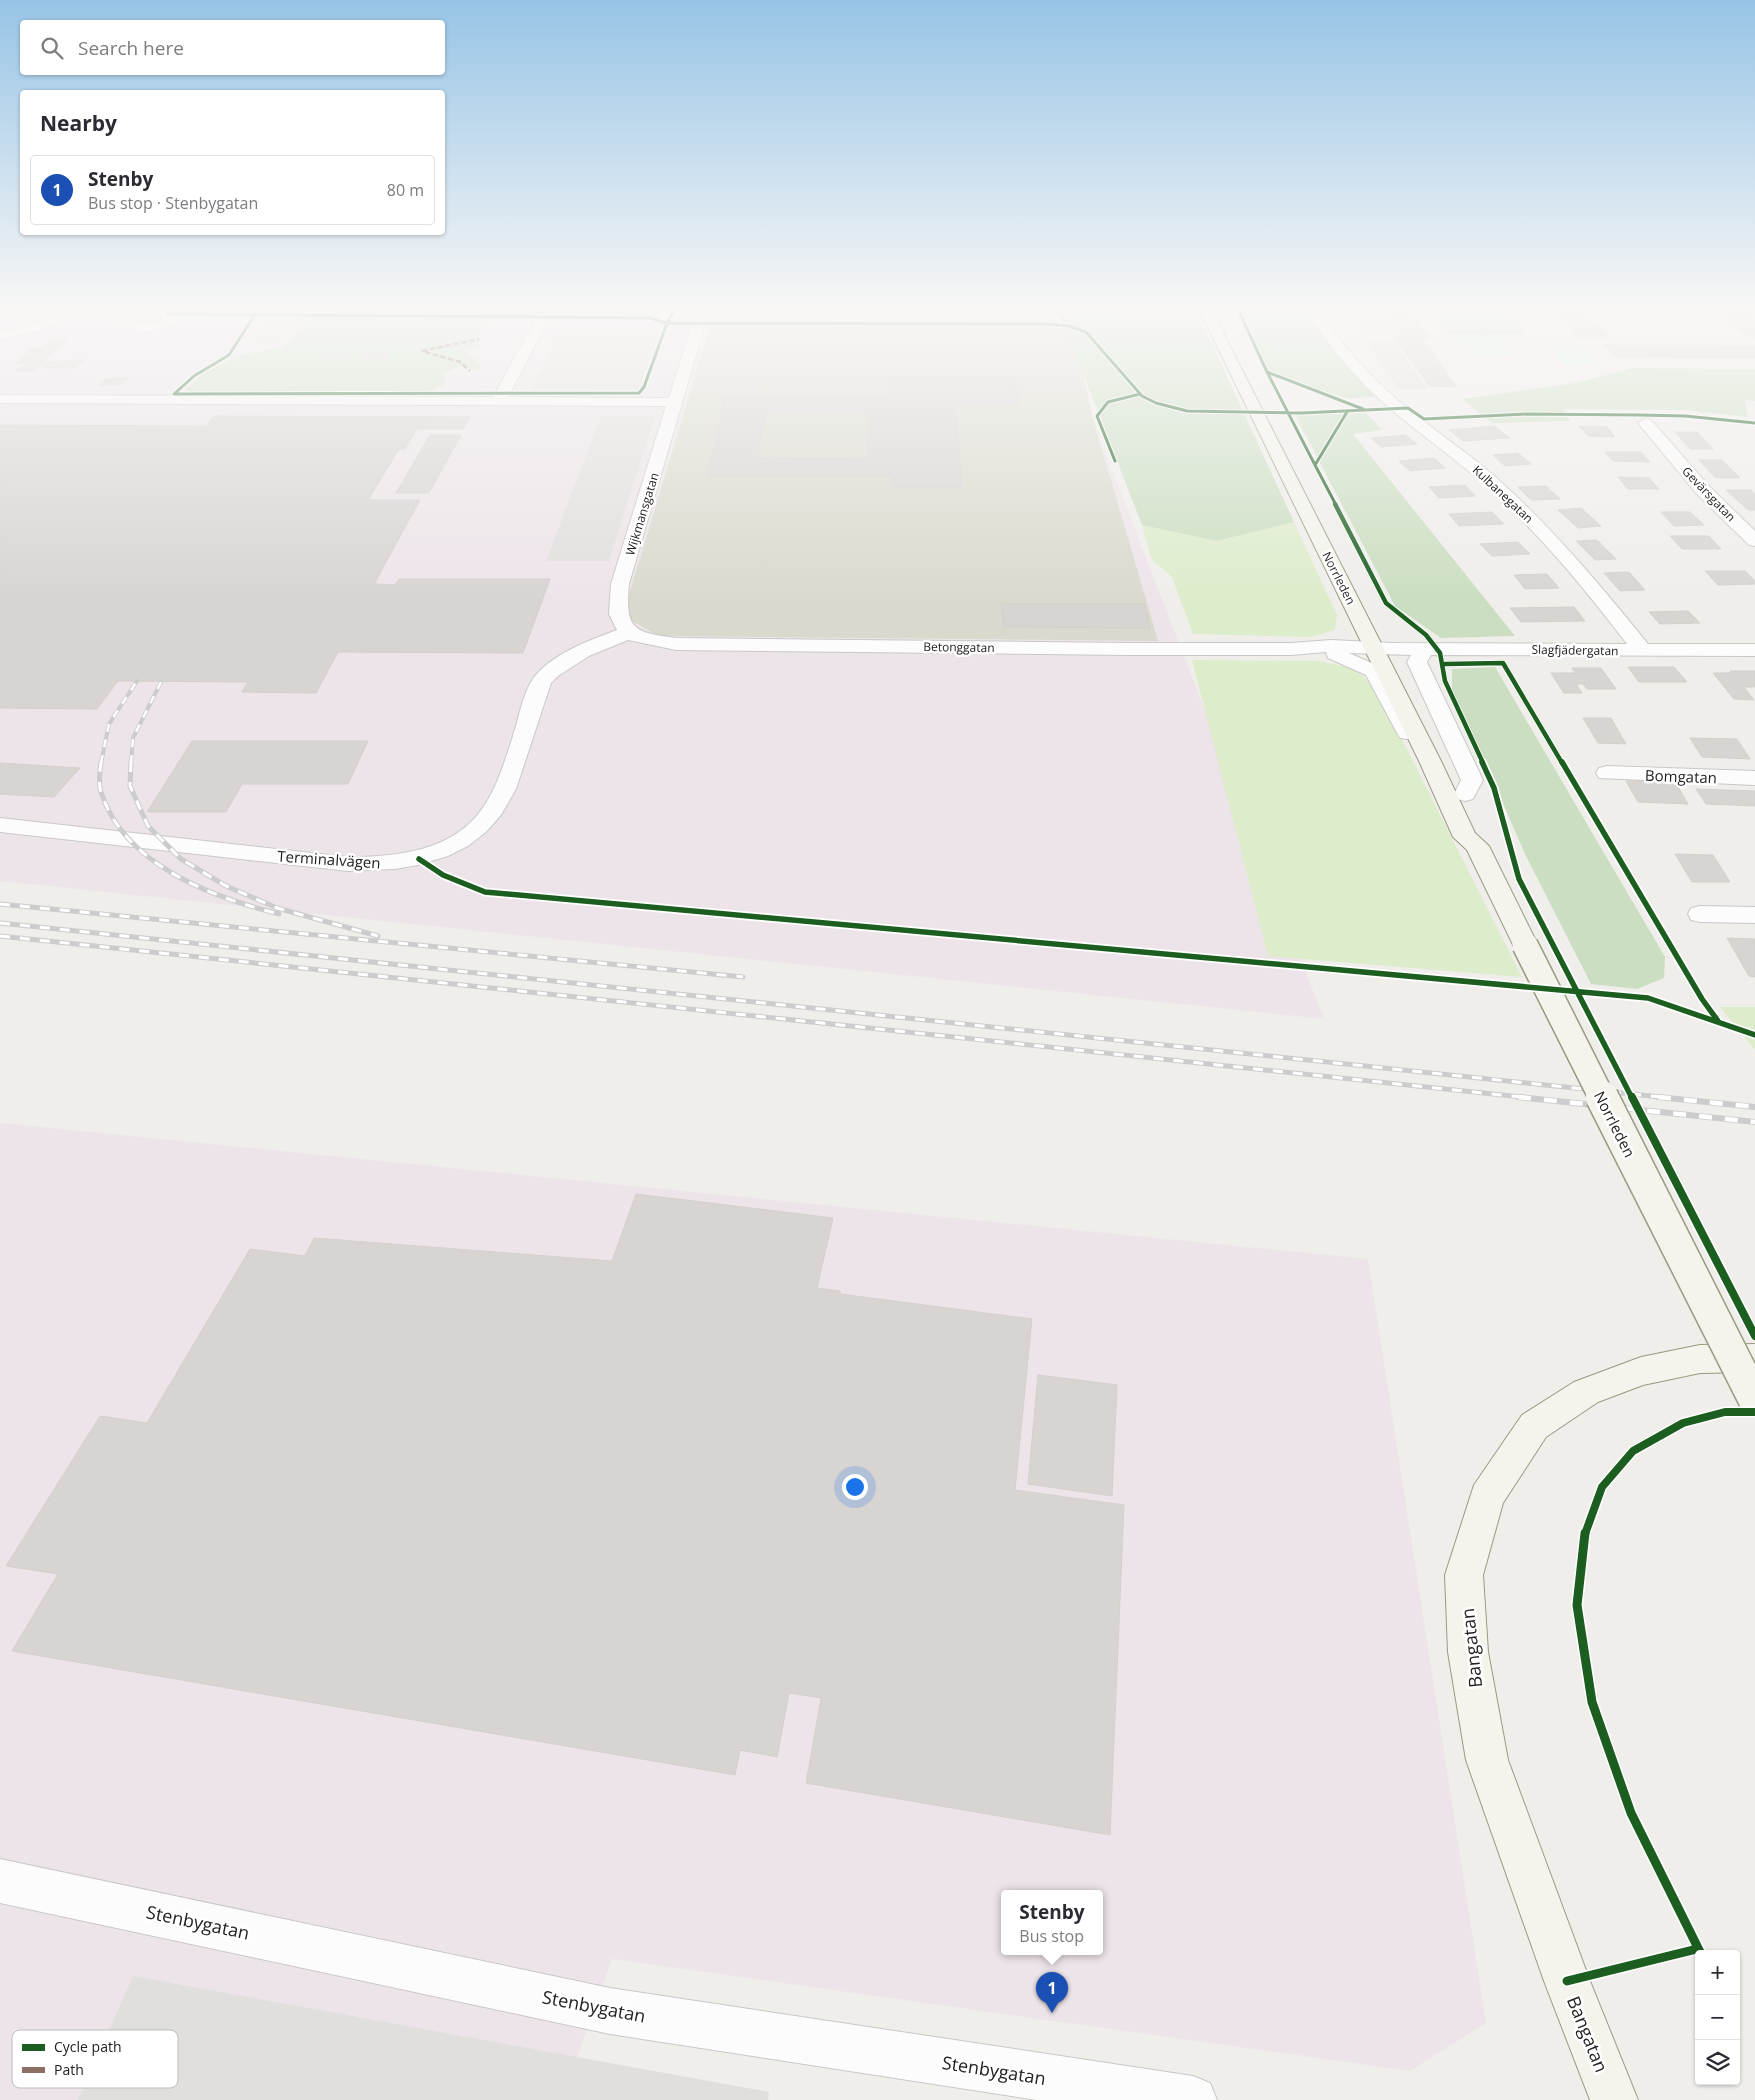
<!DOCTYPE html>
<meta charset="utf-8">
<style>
body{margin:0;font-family:"Open Sans",sans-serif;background:#f2f2f3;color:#2b2b33}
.controls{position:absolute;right:15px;bottom:15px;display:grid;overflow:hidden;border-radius:5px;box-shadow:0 1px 4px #0004}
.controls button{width:45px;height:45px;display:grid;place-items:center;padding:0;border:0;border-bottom:1px solid #e1e1e2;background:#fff;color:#2b2b33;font:25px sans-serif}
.you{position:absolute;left:854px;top:1486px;width:18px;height:18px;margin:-12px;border:4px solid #fff;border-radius:50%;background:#1a73e8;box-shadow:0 0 0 8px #1a73e833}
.badge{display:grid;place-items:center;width:32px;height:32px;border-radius:50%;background:#6a6968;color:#fff;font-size:16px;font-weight:700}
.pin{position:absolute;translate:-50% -41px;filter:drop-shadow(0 1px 2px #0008)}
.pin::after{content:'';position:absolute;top:26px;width:18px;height:15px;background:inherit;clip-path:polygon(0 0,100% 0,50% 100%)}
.popup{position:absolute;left:1001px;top:1890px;width:102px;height:65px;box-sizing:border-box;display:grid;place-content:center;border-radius:5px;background:#fff;filter:drop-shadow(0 1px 4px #0005);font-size:16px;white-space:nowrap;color:#7c7c81}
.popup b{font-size:19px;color:#2b2b33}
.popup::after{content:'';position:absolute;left:50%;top:100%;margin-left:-10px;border:10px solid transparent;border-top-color:#fff}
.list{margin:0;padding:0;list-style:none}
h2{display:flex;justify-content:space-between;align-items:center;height:65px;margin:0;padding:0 20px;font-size:21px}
h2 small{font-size:16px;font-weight:400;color:#7c7c81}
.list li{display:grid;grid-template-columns:32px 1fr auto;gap:15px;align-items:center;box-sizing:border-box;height:70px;margin:0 10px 10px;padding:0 10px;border:1px solid #e1e1e2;border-radius:5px}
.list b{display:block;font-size:19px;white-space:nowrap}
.list p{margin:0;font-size:16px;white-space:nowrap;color:#7c7c81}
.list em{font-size:16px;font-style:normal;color:#7c7c81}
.icon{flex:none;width:28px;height:28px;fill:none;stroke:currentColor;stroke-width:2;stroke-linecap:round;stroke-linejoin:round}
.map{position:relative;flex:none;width:1755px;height:2100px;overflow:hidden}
.search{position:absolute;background:#fff;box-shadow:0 1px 4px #0004;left:20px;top:20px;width:425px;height:55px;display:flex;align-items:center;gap:12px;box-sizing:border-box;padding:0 18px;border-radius:5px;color:#7c7c81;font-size:19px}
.panel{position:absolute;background:#fff;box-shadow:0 1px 4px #0004;left:20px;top:90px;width:425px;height:145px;border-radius:5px}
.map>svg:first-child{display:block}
.industrial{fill:#ede4e9;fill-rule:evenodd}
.construction{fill:#d9d9cd}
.grass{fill:#ddeccb}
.forest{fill:#cbdec1}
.park{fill:#daf5da}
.parking{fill:#e0dfde}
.building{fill:#d7d4d2;stroke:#d3d0cc;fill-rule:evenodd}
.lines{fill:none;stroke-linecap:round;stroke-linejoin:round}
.street-casing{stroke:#c9c8c7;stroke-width:2}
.secondary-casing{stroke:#999a82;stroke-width:2}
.street{fill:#fdfcfc;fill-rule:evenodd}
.secondary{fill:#f4f4ed;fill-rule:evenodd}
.rail-far2-casing{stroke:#ccc;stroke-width:4}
.rail-far1-casing{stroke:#ccc;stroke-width:5}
.rail-casing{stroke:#ccc;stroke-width:6}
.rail-far2{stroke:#fff;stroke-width:2.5;stroke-dasharray:8;stroke-linecap:butt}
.rail-far1{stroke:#fff;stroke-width:3;stroke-dasharray:10;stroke-linecap:butt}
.rail{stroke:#fff;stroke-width:4.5;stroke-dasharray:13;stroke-linecap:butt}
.secondary-bridge-far1-casing{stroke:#999a82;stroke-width:28;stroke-linecap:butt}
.secondary-bridge-casing{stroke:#999a82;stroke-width:35;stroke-linecap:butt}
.secondary-bridge-far1{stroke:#f4f4ed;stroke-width:25}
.secondary-bridge{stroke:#f4f4ed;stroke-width:32}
.quiet{stroke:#8d6e63;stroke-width:2.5;stroke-dasharray:5.5 2.5;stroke-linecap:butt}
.cycleway-far4-casing{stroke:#fff;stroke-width:5}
.cycleway-far3-casing{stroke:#fff;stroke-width:6}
.cycleway-far2-casing{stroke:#fff;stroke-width:9}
.cycleway-far1-casing{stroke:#fff;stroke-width:11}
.cycleway-casing{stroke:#fff;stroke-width:12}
.cycleway-far4{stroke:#1b5e20;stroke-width:3}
.cycleway-far3{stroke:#1b5e20;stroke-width:4.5}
.cycleway-far2{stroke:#1b5e20;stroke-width:5.5}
.cycleway-far1{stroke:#1b5e20;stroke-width:8}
.cycleway{stroke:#1b5e20;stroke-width:9}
.labels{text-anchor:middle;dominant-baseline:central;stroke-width:5;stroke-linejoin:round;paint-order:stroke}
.far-street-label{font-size:12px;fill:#222;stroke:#fff}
.street-label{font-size:15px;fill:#222;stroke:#fff}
.near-street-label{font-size:18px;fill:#222;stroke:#fff}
.key{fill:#fff;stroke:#bdbdbd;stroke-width:1}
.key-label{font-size:14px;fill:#222}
</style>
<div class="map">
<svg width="1755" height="2100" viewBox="0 0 1755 2100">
<rect width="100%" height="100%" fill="#f0eeeb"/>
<path class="industrial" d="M0,307H1193L1200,318L1061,317L1099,436L1324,1019L0,881Z
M0,1123L1368,1259L1486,2023L1410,2071L612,1959L562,2100H0ZM1004,1894H1100V1952H1004Z"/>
<path class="construction" d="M1038,326L1074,329L1092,415L1158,641L659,636L630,620L627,601L710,327Z"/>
<path class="grass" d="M1294,522L1337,615L1335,630L1310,637L1193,634L1172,577L1152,560L1142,525L1218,541Z
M1192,660L1318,661L1353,668L1376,688L1522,977L1268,956Z
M1720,1007H1755V1050Z"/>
<path class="forest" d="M1236,307H1308L1329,339L1377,396L1349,399L1267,374Z
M1427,307H1503L1526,334H1448Z
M314,316L483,318L479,346L464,350L479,363L481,370L473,371C464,362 452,368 444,375L445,384L433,390L404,394L185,391L201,375L221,364L243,354L282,348Z
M1061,316L1200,318L1294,522L1217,541L1142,525Z
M1633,368L1755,369V401L1745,400L1748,417L1683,410L1564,409L1570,421L1492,423L1462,399L1575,383Z
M1366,413L1382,430L1353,434L1515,636L1441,638L1395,606L1295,415Z
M1495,667L1665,957L1664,978L1637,989L1591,984L1525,854L1479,748L1452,691V669Z"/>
<path class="park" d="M1495,335L1514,355L1476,357L1459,336Z
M1553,350H1585L1598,363L1565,366Z"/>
<path class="parking" d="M930,307H1057V311L930,310Z
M1349,307H1378L1399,336L1368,335Z
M267,320L304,321L283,342L245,341Z
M561,327L659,328L639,389L531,388Z
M1366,341H1394L1428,389H1398Z
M601,416H655L609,561H546Z
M133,1976L769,2092L768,2100H78Z"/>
<path class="building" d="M227,307H394L393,308Z
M1381,307H1406L1430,339H1422L1457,387L1429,386L1395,338H1403Z
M1550,307H1579L1611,338H1581Z
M1711,307H1741L1755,318V338H1750Z
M1059,309H1130L1132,315H1061Z
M53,340H68L42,362L84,360L76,368H42L45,366H38L32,371H16L26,363H16L33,348H43Z
M1604,345L1755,346V358L1616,357Z
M389,352L385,359H357L362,353Z
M321,353H351L346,358L316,359Z
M890,376H1014L1019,404H955L962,488H893V476H708L725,396H890ZM766,412H870L867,459L757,458Z
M107,378H128L121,385H99Z
M214,416L470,417L463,429H417L405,449H399L368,500H420L374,584L395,585L399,579H550L523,653L338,652L316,693L242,692L248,682L118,681L97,709L0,708V425L206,426Z
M1495,426L1509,438L1463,441L1449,430Z
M1579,426L1607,427L1615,437L1588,436Z
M1675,432H1697L1713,449H1690Z
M430,435H461L429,493H396Z
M1405,435L1417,444L1381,447L1371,438Z
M1605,452H1641L1650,462L1613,461Z
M1518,453L1531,464L1505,466L1493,455Z
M1434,458L1445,468L1410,471L1399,461Z
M1699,460H1722L1740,478H1716Z
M1618,477L1649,478L1659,489H1628Z
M1465,485L1475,496L1439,498L1429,487Z
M1546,486L1560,499L1531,500L1518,487Z
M1726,490H1751L1755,494V510H1748Z
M1581,508L1601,526L1578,528L1558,510Z
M1492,512L1504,524L1459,526L1449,514Z
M1661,512H1690L1704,525L1674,526Z
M1670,536H1709L1721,549H1682Z
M1597,540L1616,559L1595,560L1576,541Z
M1518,542L1530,554L1492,556L1480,544Z
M1705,571H1745L1755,581V584L1718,585Z
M1629,572L1645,590L1620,591L1604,573Z
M1547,574L1559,588L1525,589L1514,575Z
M1001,604H1144L1150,628L1004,627Z
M1574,607L1585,621L1521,622L1510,608Z
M1688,611L1700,623L1660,624L1649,612Z
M1628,667H1674L1687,682H1639Z
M1572,668H1601L1616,689H1587L1583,684H1576L1582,693H1564L1551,673H1575Z
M1730,671H1755V687H1744L1754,700L1734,699L1713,673H1731Z
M1583,718H1611L1626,744L1598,743Z
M1690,738L1737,739L1750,759L1702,757Z
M192,741H368L348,784H242L226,812H147Z
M0,763L80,768L54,797L0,794Z
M1626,781L1675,782L1688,804L1638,802Z
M1696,789L1755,791V806L1706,804Z
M1675,854L1713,855L1730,882H1692Z
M1727,938L1755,939V977L1749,976Z
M636,1194L833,1218L817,1288L840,1291V1294L1032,1319L1015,1490L1124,1505L1110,1835L806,1783L821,1698L789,1693L777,1757L740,1750L735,1775L12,1651L58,1574L6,1566L100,1416L147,1423L250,1249L305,1256L314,1238L612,1261Z
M1038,1375L1117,1385L1112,1496L1028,1484Z"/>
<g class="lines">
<g class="street-casing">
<path id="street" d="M0,307L93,308L135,313L158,309L178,314L180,317L177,324C159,331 140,335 121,327L119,324L122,319L93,316L0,315ZM158,317L165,319L149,324L133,322Z
M543,307H555V309H697L698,307H710L629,584C625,630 633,632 676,638L1129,643H1291L1331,640L1394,643L1627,644C1584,588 1539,533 1486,486C1456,459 1422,436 1392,410C1357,381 1328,345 1304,307H1316C1340,343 1368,375 1401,403C1433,430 1469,453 1500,481C1554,530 1602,587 1648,644H1755V656L1431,655L1427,662L1483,780L1473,799L1465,801L1457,799L1454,794L1461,780L1407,662L1411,655L1349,653L1381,667L1384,671L1419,733L1416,738L1408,739L1400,738L1397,733L1366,675L1328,658L1326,652L1291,655H1129L676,650L628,640L589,656L558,676L551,683L516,789L501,815L486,832L468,846L448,856L418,865L395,869L348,871L0,832V818L348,857C397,857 455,851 484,806C498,785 505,760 513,736C519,718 523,691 535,676C556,652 588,641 617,630L609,614L611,584L666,406L0,403V395L493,397L537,317L273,316L266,312L273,308L542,309ZM550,317H694L669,398L508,397Z
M55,318L62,322L60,325L0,340V332Z
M1646,418L1651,420L1708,485L1755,531V546L1749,545L1696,493L1638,423Z
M1607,766L1755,771V785L1599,778L1596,773L1599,768Z
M1700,906L1755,907V923L1700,922L1691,920L1688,914L1691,908Z
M0,1859L610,1988L1193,2076L1210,2083L1217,2100H1037L610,2034L0,1903Z"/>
</g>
<g class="secondary-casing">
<path id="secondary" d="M1198,307H1210L1441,761L1475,833L1489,846L1538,945L1534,951L1525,953L1516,951L1467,850L1453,837L1419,761Z
M1755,1344V1372L1700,1373L1643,1385L1598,1402L1546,1437L1503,1503L1483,1575L1488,1652L1508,1760L1590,1981L1638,2100H1590L1544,1981L1466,1760L1448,1652L1445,1575L1474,1485L1522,1415L1574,1382L1641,1357L1700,1345Z"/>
</g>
<use href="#street" class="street"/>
<use href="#secondary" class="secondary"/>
<g class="rail-far2-casing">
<path id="rail-far2" d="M101,763L109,724L137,681
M131,763L133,738L161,682"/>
</g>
<g class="rail-far1-casing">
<path id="rail-far1" d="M101,762C100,771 98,783 101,792C124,865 212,897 279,914
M131,762L130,786L148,826L181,859L226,886L277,908L378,936
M0,904L743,977
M0,923L1670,1098
M0,936L1530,1098"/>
</g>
<g class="rail-casing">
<path id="rail" d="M1518,1097L1755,1122
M1658,1097L1755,1107"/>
</g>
<use href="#rail-far2" class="rail-far2"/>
<use href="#rail-far1" class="rail-far1"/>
<use href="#rail" class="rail"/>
<g class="secondary-bridge-far1-casing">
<path id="secondary-bridge-far1" d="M1525,945L1602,1098"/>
</g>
<g class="secondary-bridge-casing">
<path id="secondary-bridge" d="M1602,1097L1755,1400"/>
</g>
<use href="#secondary-bridge-far1" class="secondary-bridge-far1"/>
<use href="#secondary-bridge" class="secondary-bridge"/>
<path class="quiet" d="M1057,311L1067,325
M422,351L479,339
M425,352L460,362L470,371"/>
<g class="cycleway-far4-casing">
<path id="cycleway-far4" d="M169,307L166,311L168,314L649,318L667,323L644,387L639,393L174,394L194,376L229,355L254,316
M676,307L667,323L1044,324L1069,326L1086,332L1142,396L1156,403L1187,411L1302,413L1408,408L1424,419L1527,414L1639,415L1685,416L1755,423
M1237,307L1267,372L1363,409
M1267,372L1315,465
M1115,461L1097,416L1108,402L1140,394
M1336,505L1315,465L1347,412"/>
</g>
<g class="cycleway-far3-casing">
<path id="cycleway-far3" d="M1335,504L1386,603L1426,635L1440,653L1445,681L1483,763
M1445,664L1503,663L1562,763"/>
</g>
<g class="cycleway-far2-casing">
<path id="cycleway-far2" d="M1482,762L1494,788L1519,879L1632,1098
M1562,762L1702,999L1718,1021
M419,859L443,875L485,892L1648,998L1755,1035"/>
</g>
<g class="cycleway-far1-casing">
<path id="cycleway-far1" d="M1632,1097L1755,1336
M1585,1534L1602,1487L1633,1451L1683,1423L1725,1412H1755"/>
</g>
<g class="cycleway-casing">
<path id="cycleway" d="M1585,1533L1577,1605L1592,1702L1631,1813L1701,1954
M1567,1981L1697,1949"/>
</g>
<use href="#cycleway-far4" class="cycleway-far4"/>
<use href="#cycleway-far3" class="cycleway-far3"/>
<use href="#cycleway-far2" class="cycleway-far2"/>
<use href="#cycleway-far1" class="cycleway-far1"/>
<use href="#cycleway" class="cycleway"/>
</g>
<linearGradient id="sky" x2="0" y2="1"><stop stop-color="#97c4e6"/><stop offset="0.51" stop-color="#f8f7f6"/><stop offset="1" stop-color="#f8f7f6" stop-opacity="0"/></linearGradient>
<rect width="1755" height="601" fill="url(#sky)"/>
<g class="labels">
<g class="far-street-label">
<text transform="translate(1503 494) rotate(43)">Kulbanegatan</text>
<text transform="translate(1709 494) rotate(46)">Gevärsgatan</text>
<text transform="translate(642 514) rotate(-73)">Wijkmansgatan</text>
<text transform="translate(1339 578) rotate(63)">Norrleden</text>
<text transform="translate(959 647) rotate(1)">Betonggatan</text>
<text transform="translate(1575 650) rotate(1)">Slagfjädergatan</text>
</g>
<g class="street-label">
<text transform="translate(1681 776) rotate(2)">Bomgatan</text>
<text transform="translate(329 859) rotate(4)">Terminalvägen</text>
<text transform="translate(1615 1124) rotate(63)">Norrleden</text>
</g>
<g class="near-street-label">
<text transform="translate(1471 1648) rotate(-96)">Bangatan</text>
<text transform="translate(198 1922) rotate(12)">Stenbygatan</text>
<text transform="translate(594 2006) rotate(11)">Stenbygatan</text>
<text transform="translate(1588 2034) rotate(68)">Bangatan</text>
<text transform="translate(994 2070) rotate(9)">Stenbygatan</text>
</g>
</g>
<rect x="12" y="2030" width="166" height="58" rx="8" class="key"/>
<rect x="22" y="2044" width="23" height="7" fill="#1b5e20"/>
<rect x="22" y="2067" width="23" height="6" fill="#8d6e63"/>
<g class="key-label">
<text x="54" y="2052">Cycle path</text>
<text x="54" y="2075">Path</text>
</g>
</svg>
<div class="controls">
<button>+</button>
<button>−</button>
<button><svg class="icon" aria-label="layers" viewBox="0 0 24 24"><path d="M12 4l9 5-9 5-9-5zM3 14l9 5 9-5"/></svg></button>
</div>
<div class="you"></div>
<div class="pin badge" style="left:1052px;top:2013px;background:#1a4fb4">1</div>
<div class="popup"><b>Stenby</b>Bus stop</div>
<div class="search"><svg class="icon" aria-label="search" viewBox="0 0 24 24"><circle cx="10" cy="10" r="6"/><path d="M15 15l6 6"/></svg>Search here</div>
<section class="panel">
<h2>Nearby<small></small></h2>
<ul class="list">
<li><span class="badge" style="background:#1a4fb4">1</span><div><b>Stenby</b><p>Bus stop · Stenbygatan</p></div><em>80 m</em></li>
</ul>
</section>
</div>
